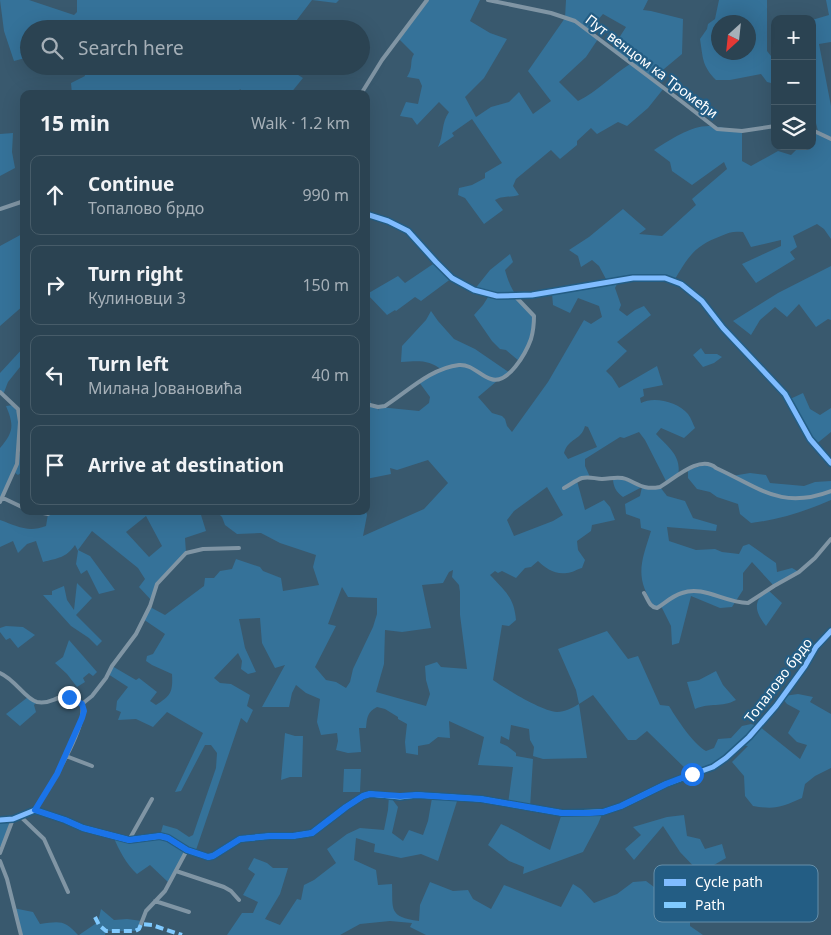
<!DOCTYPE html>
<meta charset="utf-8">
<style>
body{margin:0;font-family:"Noto Sans",sans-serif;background:#334a59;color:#f1f3f6}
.controls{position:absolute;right:15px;top:15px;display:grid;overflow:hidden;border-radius:10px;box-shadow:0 5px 20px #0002}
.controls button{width:45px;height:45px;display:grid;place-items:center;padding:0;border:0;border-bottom:1px solid #475c69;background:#2b4352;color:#f1f3f6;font:25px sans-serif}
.compass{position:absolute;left:711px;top:15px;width:45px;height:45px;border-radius:50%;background:#2b4352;box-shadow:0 5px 20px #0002;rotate:207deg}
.stop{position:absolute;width:15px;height:15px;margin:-11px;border:4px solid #1a73e8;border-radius:50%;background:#fff}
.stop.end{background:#1a73e8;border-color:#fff;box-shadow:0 1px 5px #0008}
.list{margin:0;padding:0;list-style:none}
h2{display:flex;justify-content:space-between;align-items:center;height:65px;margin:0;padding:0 20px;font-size:21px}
h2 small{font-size:16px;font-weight:400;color:#a6b0b8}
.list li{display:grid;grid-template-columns:32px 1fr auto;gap:15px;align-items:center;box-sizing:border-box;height:80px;margin:0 10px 10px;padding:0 10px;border:1px solid #475c69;border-radius:10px}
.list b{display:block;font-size:19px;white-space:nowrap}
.list p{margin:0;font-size:16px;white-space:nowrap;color:#a6b0b8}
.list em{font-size:16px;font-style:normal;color:#a6b0b8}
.icon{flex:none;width:28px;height:28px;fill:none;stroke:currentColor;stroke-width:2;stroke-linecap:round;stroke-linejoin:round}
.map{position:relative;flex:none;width:831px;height:935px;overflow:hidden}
.search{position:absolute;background:#2b4352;box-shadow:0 5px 20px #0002;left:20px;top:20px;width:350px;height:55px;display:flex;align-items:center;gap:12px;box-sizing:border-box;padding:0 18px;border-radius:28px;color:#a6b0b8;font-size:19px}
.panel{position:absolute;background:#2b4352;box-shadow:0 5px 20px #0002;left:20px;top:90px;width:350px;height:425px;border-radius:10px}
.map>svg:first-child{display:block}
.green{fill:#357299;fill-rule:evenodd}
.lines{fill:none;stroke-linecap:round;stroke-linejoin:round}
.minor{stroke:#8095a4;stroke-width:4}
.quiet{stroke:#80caff;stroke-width:4;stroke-dasharray:8 4;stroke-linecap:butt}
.cycleway-casing{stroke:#235d84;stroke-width:8}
.cycleway{stroke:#80bcff;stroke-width:5}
.route{stroke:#1a73e8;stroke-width:6}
.labels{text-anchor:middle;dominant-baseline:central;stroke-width:4.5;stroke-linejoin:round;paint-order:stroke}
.street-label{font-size:14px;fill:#fff;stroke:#235d84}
.key{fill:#235d84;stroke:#658ea9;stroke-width:1}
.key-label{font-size:14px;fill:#fff}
</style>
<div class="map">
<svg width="831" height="935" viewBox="0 0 831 935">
<rect width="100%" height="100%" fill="#39596e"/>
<path class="green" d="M0,0H29L74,15L77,12V0H339L336,3L312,0L290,29H29V57L14,61L4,31Z
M427,0H480L470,21L490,33L507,39L484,78L465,97L476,117L491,107L509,102L519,92L533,114L551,101L528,71L565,18L566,0H648L643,10L651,11L683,19L682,54L652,79L664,88L648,108L627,126L618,122L597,134L591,128L577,141V145L560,159L551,150L516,179L513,186L519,195C510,198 504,195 495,200L503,210L484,224L465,198L458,195L459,188L472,185L485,178V173L502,163L472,119L452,133L454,136L438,147C444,135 441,123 449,112L439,102L417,125L412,118L400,116L406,102L418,104L422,86L419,79L407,77C414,66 409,62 414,54L399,39ZM603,14L626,27L612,49L630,64C612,75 597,92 578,101L559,82L586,57L598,39L588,31Z
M719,0H767V51L775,61V84L767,82L761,74L730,80H716C702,66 703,58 700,39L707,29L708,24L715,19ZM718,22H748V52H718Z
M826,0H831V42L819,44L831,106V239L824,229L817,224L793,236L797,247L790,252L795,259L756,283L742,264L781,246V240L751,247L743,232C734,231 729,232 721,236C694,246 688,257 674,281L665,278L619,280L615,288L621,305L619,310L627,316L635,310L644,306L651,315L617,342L627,351L606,371L612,377L619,388L657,366L663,385L643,389L644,396L640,398L641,403C654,396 678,402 688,414C691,418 693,424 695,428L684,438L661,428L656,434C669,448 682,456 678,476L667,483L645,440L639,432L624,438L620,437L585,459V466L590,477L577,481L585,510L604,500L610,507L615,520L592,525L591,531L577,541L578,550L585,560L582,568C577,569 572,573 567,573C555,575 545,568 538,561L531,567L525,568L516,578L502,571L498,573L495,571L490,575C505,591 514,597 516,620L509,626L502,625L493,680C506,689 542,711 557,712C565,712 572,708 579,704L576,690L558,649L607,631L628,659L638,656L660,705L669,706C677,719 693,744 706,751L714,748L718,739L731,738L742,726L751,724L759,726L800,759L807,745L797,742L788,733L800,711L787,704L782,698L784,696L798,694L813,697L810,702L831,714V768L815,776L805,784L802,798C781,807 776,810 753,806L745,796L744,776L732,762L748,746L740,745L713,767L691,774L647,731L636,740H628L593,695L579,704L587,758L543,759L533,756L534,747L530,740L529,729L511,725L509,740L501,736L500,743L507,746L516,753V756L533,759L530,808L508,804L513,767L478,765L484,737L449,721L450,738L438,737L429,744L418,746V755L406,753L405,742L407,724L398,719V717L385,709L377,707C367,712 367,718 366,728H359L361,752L348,753L336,750L338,741L337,733L321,735L317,722L320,699L306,693L296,685L292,693L289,707H262L285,665L275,668L262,643L260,618L239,619L245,648L256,672L248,674L241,669L242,661L238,653L214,678L220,683L231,684L250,695L247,706L253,710L247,723L241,718L195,853L187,850L169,883L150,865L137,874C126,864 119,850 113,836L129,840L160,836L163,825L177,829L189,837L193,835L216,768L217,753L211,745H205L181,791L175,792L203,733L167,712L153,727L136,719L118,720L121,712L116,710L117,701L128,687L108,674L112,666L136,680L139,678L157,692L150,701L156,705C171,696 173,692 172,674L152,665L146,661L147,656L153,654L165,634L143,619L150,607L165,615L204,586L205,578H214L220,571L232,569L236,559L260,567L263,571L281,578L283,591L319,585L313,567L316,555L280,543L261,533L237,534L225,525L222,517L217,512L201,515L206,531L185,538L186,553L157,584L152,601L139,587L145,579L138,568L92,531L78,550L90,556L115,590L99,594L87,570L81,574L76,564L78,551L75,545C66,558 58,558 43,562L36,541L27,544L18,553L13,541L0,547V520C17,526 28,533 46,526L48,514L54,511H366L367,515L363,536L424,509L448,483L428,460L397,470L390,468L391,474L366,479V384L370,386L368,389L371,405L378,407V411L379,407L419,411L429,403L430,397L419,382L442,370C429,359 417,361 401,362L402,346L426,320L431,311L438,321L454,339L475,349L510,373L497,381L478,397L492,413L502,416L505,419L507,426L512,432L548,382L584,320L591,324L602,317L599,306L578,298L570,313L553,305L552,293L607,281L599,266L592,260L581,267L578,256L569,250L589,237L623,209L646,229L639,234L662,236L696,205L692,199L727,169L724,162L692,185L672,171L670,162L654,150C670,140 690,126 709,126C720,126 731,130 742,131V161L751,166L778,151L791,155L800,146H812V130L818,131L812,107V20L829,15ZM585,426L588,427L597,447L568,459L564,453C569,437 581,441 585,426ZM547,487L563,515L553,521L514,536L507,520L514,511ZM146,516L162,546L149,557L126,532ZM453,570L452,577L459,585L460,592V615L467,669L441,667L437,662L425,666L426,680L430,694L426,706L376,692L384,664L385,630L402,632L431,628L422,585L443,583L449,572ZM342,587L348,597L377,598V614L373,627L353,669L350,682L346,688L336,682L326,680L315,667L336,626L328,624Z
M83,66H284L303,78L290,94H245L240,89L237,94H72L71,83L85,76Z
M13,133L12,152L15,168L0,176V134Z
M24,233V305L0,326V246Z
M510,254L513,262L505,270C511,292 519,300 534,316L531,339L519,361L506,350L500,349L492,341L474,315L483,305L490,294L474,290L490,270Z
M436,262L452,278L421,301L415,297L396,311L395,310L387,315L367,294L398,276L405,283Z
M831,266V320L828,319L816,327L799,304L787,317L775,307L760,320L751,335L733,321L778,293Z
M24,347V362L8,382L3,395L0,392V373Z
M701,348L705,354H717L722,357L714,363L703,367L693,355Z
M803,393L810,409L820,415L831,408V432L815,445L788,400Z
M14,405L19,413L18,454L24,453V470L18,475L15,473L0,502V448C14,432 14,425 6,406Z
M707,464L732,476L750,473L766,475L770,483L804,486L815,482L831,481V500C806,511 778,520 751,523L740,514L738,504L717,497L710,492L697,489L688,478V470Z
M613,478H618L637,485L660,487L667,496L685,501L693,518L717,525L716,531L667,527L669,541L696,550L715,549L722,552L739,554L743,546L749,544L776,563L777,572L792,568L799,572L774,586L752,562L743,573V590L732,607L720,608L691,596L679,643L672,645L671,626L661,606L655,608C634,577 641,563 651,531L641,528L640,519L626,514L625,504L640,496L642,487L623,497C616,492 613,486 613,478Z
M77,583L92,598L76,615L102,641L97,646L89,638L71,626L43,595H52V591L64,586L67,600L74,610Z
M768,590L782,603L766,626C755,612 752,601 768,590Z
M6,626L23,627L35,635L18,648L10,638L6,640L0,632V628Z
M69,640L97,672L93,676L89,673L83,678L85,682L77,687L67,674L55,663L63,657Z
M716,671L723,685L736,700C721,708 711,702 695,709L687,682L699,680Z
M28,697L37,702L34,705L36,712L20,726L6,714Z
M285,733L295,736H303L302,777H290L281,780Z
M344,769H361L360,792H343Z
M389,795L398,807L392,833L403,841L409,830L423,835L428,821L432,798H458L438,861L421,854L401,858L374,852L375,844L356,838L354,860L376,870L378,885L392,884C393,909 388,917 419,921L420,905L430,882L453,891L468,890L473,899L491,909L504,885L561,907L573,884L581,889L594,903L617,894L633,882L646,881L666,896L677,898L681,909L690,915V926L703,935H426L410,927L412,923L390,921L360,924L340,935H227L242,913H253L258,902L243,895L255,874L248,869L254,858L267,863L273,868H288L280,894L265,919L280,925L297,899L301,900L304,885L314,880L336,863L327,849L347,834L360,828L384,830L388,810Z
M603,812L598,824L583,852L523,874L524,867L509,861L488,845L501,824C518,831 533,842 550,850L562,813Z
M684,815L687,836L700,839L705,849L722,844L726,858L700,873L680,852L663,826L634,860L625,849L641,835L633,827L667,817Z
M0,816L1,820L13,819L2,847L0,846Z
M13,908L33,912L40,924C60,921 65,920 78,935H21Z
M101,909L114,920L127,919L142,921L139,929L135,931H106L105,935H79L98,922Z"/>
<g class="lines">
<path class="minor" d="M488,0L551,13L575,21L681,101L717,129L742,131L775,126
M361,94L382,60L427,0
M812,130L831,139
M0,209L24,201
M366,214L388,221L408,231L436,262L452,278L474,290L497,296L532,295L633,278H665L681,284L702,301L723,328L785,394L810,439L831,463
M0,392L18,409L20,422L17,464L0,502
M366,404L378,407L385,406C407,392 431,368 459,365C472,364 480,376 491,379C508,385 526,353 531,339C533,332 534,323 534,316L515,296
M564,488C570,485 576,480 582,478C590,476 595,479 602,479C610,479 618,476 626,479C640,485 644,490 660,487C674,479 700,454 716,468C760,488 781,510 831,491
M3,498L24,508
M34,511L48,514L54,511
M644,593C648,599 649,607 657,608C665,603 672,596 682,593C704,585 724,603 748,603L774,586L799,572L815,558L831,539
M0,673C15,679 25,699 37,702C56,706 58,687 82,704
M82,704L92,696L106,678L112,666L136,634L150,606L157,584L186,553L203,549L239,548
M66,756L92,766
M35,810C48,788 88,728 82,704
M21,817L44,839L68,892
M0,820L13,819L35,810L65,820L83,828L129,840L160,836L168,838L187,850L208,857L213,856L240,839L270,836H293L312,833L346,807L363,796L370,794L400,797L417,795L481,799L562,813L603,812L621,806L666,784L713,767L726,758L749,737L776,706L805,666L816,647L831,631
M129,840L152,799
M0,853L13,819
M0,861L7,879L21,935
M176,871L224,887L231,891L239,900
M155,901L189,912
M141,924L146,911L165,891L187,850"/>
<path class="quiet" d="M95,917L99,925L106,931H135L139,929L141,924L152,925L182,935"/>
<g class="cycleway-casing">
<path id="cycleway" d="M366,214L388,221L408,231L436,262L452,278L474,290L497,296L532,295L633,278H665L681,284L702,301L723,328L785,394L810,439L831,463
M0,820L13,819L35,810L65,820L83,828L129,840L160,836L168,838L187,850L208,857L213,856L240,839L270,836H293L312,833L346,807L363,796L370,794L400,797L417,795L481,799L562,813L603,812L621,806L666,784L713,767L726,758L749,737L776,706L805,666L816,647L831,631"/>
</g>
<use href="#cycleway" class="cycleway"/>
</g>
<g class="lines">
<path class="route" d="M69,697L82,704L84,711L82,718L57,774L35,810L65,820L83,828L129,840L160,836L168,838L187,850L208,857L213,856L240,839L270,836H293L312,833L346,807L363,796L370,794L400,796L417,795L481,799L562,813H590L603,812L621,806L666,784L692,774"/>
</g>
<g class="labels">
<g class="street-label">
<text transform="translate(652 66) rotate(37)">Пут венцом ка Тромеђи</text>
<text transform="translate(778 680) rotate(-53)">Топалово брдо</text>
</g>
</g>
<rect x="654" y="865" width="164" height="57" rx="8" class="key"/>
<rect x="664" y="879" width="22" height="7" fill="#80bcff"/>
<rect x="664" y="902" width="22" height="6" fill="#80caff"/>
<g class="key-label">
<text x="695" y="887">Cycle path</text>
<text x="695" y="910">Path</text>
</g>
</svg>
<div class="controls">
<button>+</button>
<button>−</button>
<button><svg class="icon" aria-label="layers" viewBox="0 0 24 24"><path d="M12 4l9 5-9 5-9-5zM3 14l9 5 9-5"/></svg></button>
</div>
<svg class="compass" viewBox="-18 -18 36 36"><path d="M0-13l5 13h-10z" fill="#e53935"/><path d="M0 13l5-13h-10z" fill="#a6b0b8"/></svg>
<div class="stop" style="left:692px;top:774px"></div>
<div class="stop end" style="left:69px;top:697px"></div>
<div class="search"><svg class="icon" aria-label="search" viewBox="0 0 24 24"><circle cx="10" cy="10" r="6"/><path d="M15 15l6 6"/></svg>Search here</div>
<section class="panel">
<h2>15 min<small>Walk · 1.2 km</small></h2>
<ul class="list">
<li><svg class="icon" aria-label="ahead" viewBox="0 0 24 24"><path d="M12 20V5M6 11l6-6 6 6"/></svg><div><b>Continue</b><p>Топалово брдо</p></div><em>990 m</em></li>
<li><svg class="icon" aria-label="right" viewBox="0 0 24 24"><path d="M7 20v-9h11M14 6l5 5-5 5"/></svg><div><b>Turn right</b><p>Кулиновци 3</p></div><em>150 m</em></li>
<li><svg class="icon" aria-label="left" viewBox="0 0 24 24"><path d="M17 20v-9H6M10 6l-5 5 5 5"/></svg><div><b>Turn left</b><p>Милана Јовановића</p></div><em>40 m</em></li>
<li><svg class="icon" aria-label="arrive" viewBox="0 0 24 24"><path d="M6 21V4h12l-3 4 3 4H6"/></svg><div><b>Arrive at destination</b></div></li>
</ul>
</section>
</div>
